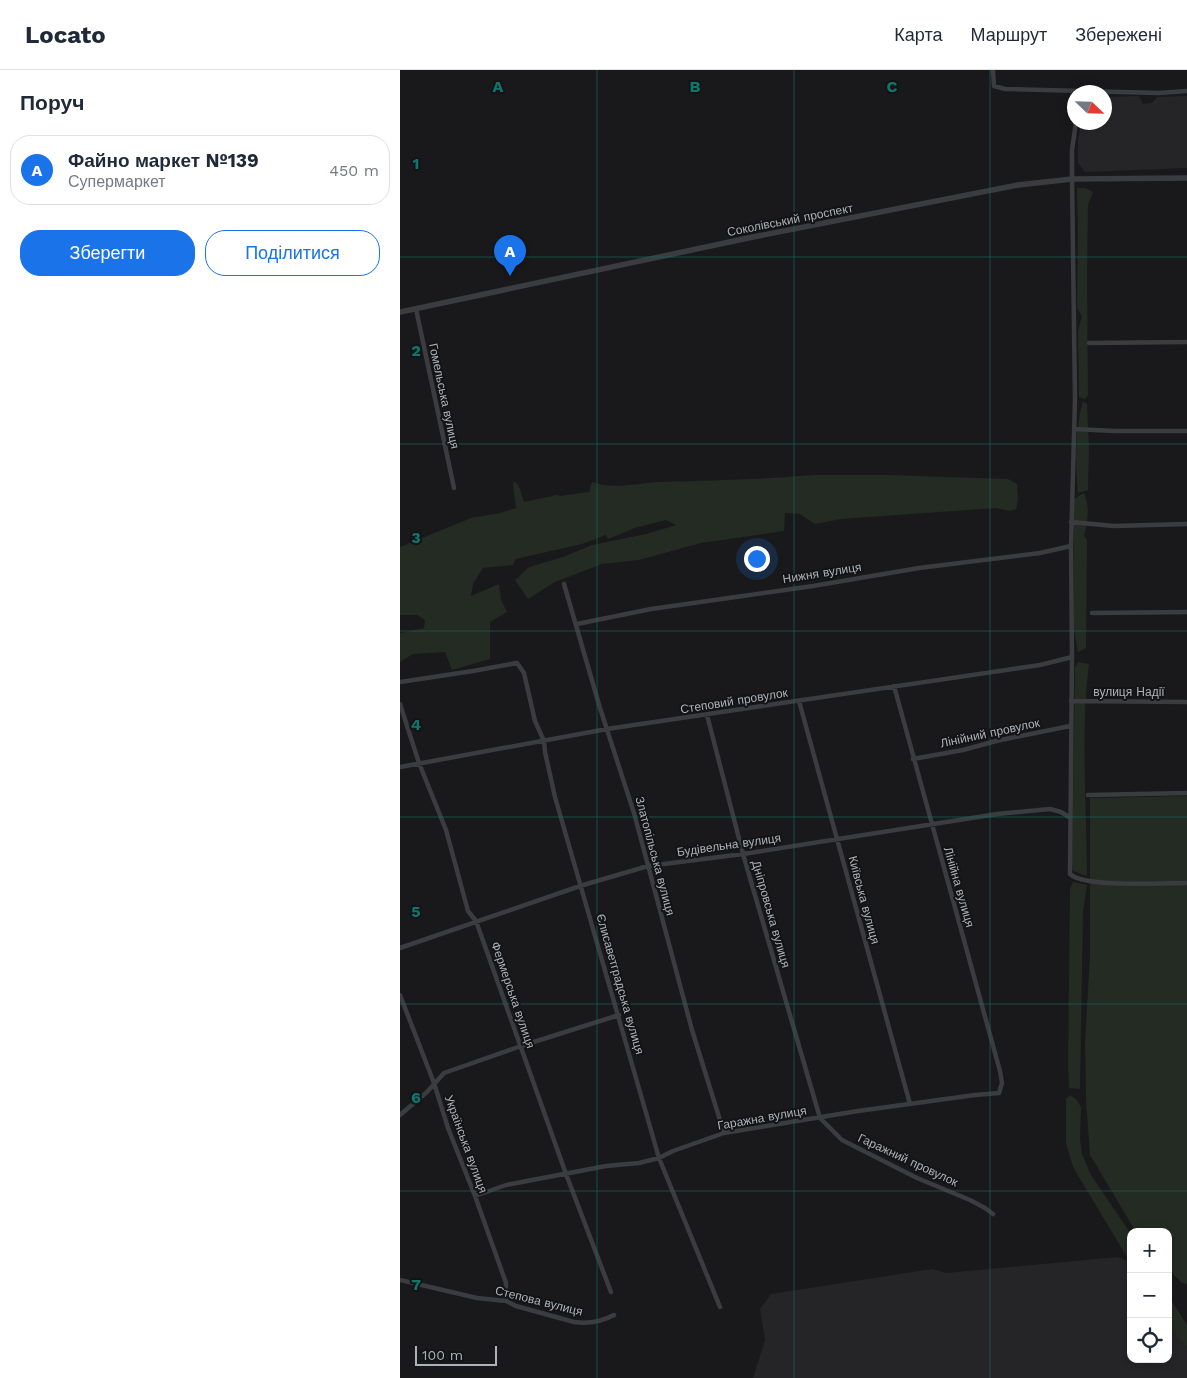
<!DOCTYPE html>
<html lang="uk">
<meta charset="utf-8">
<style>
body{margin:0;font-family:"Work Sans",sans-serif;background:#f6f6f7;color:#1f2937}
.controls{position:absolute;right:15px;bottom:15px;display:grid;overflow:hidden;border-radius:10px;box-shadow:0 2px 8px #0003}
.controls button{width:45px;height:45px;display:grid;place-items:center;padding:0;border:0;border-bottom:1px solid #e0e1e3;background:#fff;color:#1f2937;font:25px sans-serif}
.compass{position:absolute;left:667px;top:15px;width:45px;height:45px;border-radius:50%;background:#fff;box-shadow:0 2px 8px #0003;rotate:113deg}
.scale{position:absolute;left:15px;bottom:12px;width:82px;box-sizing:border-box;padding-left:5px;border:2px solid #acb2ba;border-top:0;font-size:14px;line-height:18px;white-space:nowrap;color:#acb2ba;-webkit-text-stroke:4px #141416;paint-order:stroke}
.you{position:absolute;left:356px;top:488px;width:18px;height:18px;margin:-12px;border:4px solid #fff;border-radius:50%;background:#1a73e8;box-shadow:0 0 0 8px #1a73e833}
.badge{display:grid;place-items:center;width:32px;height:32px;border-radius:50%;background:#1a73e8;color:#fff;font-size:16px;font-weight:700}
.pin{position:absolute;translate:-50% -41px;filter:drop-shadow(0 1px 2px #0008)}
.pin::after{content:'';position:absolute;top:26px;width:18px;height:15px;background:inherit;clip-path:polygon(0 0,100% 0,50% 100%)}
.list{margin:0;padding:0;list-style:none}
h2{display:flex;justify-content:space-between;align-items:center;height:65px;margin:0;padding:0 20px;font-size:21px}
h2 small{font-size:16px;font-weight:400;color:#747a83}
.list li{display:grid;grid-template-columns:32px 1fr auto;gap:15px;align-items:center;box-sizing:border-box;height:70px;margin:0 10px 10px;padding:0 10px;border:1px solid #e0e1e3;border-radius:20px}
.list b{display:block;font-size:19px;white-space:nowrap}
.list p{margin:0;font-size:16px;white-space:nowrap;color:#747a83}
.list em{font-size:16px;font-style:normal;color:#747a83}
.actions{display:flex;gap:10px;padding:15px 20px}
.actions a{flex:1;padding:11px 0;border:1px solid #1a73e8;border-radius:20px;text-align:center;font-size:18px;color:#1a73e8}
.actions .main{background:#1a73e8;color:#fff}
.icon{flex:none;width:28px;height:28px;fill:none;stroke:currentColor;stroke-width:2;stroke-linecap:round;stroke-linejoin:round}
.map{position:relative;flex:none;width:787px;height:1308px;overflow:hidden}
header{display:flex;align-items:center;gap:30px;box-sizing:border-box;height:70px;padding:0 25px;background:#fff;border-bottom:1px solid #e0e1e3}
header strong{font-size:24px}
nav{display:flex;gap:28px;margin-inline-start:auto;font-size:18px}
main{display:flex}
aside{flex:1;background:#fff}
.map>svg:first-child{display:block}
.built{fill:#252528}
.green{fill:#232b23}
.lines{fill:none;stroke-linecap:round;stroke-linejoin:round}
.minor{stroke:#3a3c40;stroke-width:4.5}
.tertiary{stroke:#3a3c40;stroke-width:5.5}
.grid{fill:none;stroke:#0f766e;stroke-width:1;stroke-opacity:0.55}
.labels{text-anchor:middle;dominant-baseline:central;stroke-width:4;stroke-linejoin:round;paint-order:stroke}
.street-label{font-size:12px;fill:#acb2ba;stroke:#141416}
.grid-label{font-size:16px;text-anchor:middle;font-weight:bold;fill:#0f766e;stroke:#141416;stroke-width:4;stroke-linejoin:round;paint-order:stroke}
</style>
<header>
<strong>Locato</strong>
<nav><a>Карта</a><a>Маршрут</a><a>Збережені</a></nav>
</header>
<main>
<aside>
<h2>Поруч<small></small></h2>
<ul class="list">
<li><span class="badge">A</span><div><b>Файно маркет №139</b><p>Супермаркет</p></div><em>450 m</em></li>
</ul>
<div class="actions"><a class="main">Зберегти</a><a>Поділитися</a></div>
</aside>
<div class="map">
<svg width="787" height="1308" viewBox="0 0 787 1308">
<rect width="100%" height="100%" fill="#19191b"/>
<path class="built" d="M739,26L743,34L752,33L757,27L787,26V98L685,102L678,93V70L681,53L704,52L705,27Z
M718,1187L727,1191L731,1196V1289H768V1252L779,1265L787,1271V1308H353L365,1270L360,1239L371,1224L532,1199L546,1203Z"/>
<path class="green" d="M677,118H685L693,122L688,135L687,205L688,325L685,329L679,327L678,261L682,246L677,238L678,162Z
M683,331L687,334L689,378L688,420L678,423C675,396 675,357 683,331Z
M413,405H489L608,409L617,414L618,430L616,439L610,441L596,438L441,449L415,454L400,444L385,443L384,461L301,473L239,490L202,494L155,512L128,529L115,510L129,497L163,487L192,475L246,464L276,455L266,450L235,458L208,469L206,465L182,474L116,489L113,495L83,498L73,514L71,526L99,514L101,530L107,542L90,552V589L52,600L45,582L13,584L0,592V563L24,558L25,550L17,545H0V477L71,448L100,443L116,438L113,415L114,411L119,416L124,432L157,425L160,426L189,422L192,412C213,420 238,413 260,412C311,410 362,410 413,405Z
M684,423C690,437 688,451 684,466L687,470L686,578L678,582L674,559V429Z
M678,592L689,594C680,664 687,735 687,806L673,801L672,792L675,597Z
M787,726V1214L782,1213L768,1199V1162H736L690,1085L686,1030L685,972L690,885V728Z
M673,812L687,815L683,842L680,1019L669,1018L668,996L670,819Z
M670,1025L676,1029L681,1037L680,1069L682,1084L691,1105L731,1164V1194L673,1097L666,1073V1029Z
M768,1225L787,1255V1276C769,1262 768,1246 768,1225Z"/>
<g class="lines">
<path class="minor" d="M593,0L594,16L605,19L759,23L787,21
M676,52L672,80V109L675,329L671,476L672,587L670,804C685,818 764,813 787,813
M16,239L54,418
M689,273L787,272
M674,359L715,361H787
M671,452L714,456L787,454
M164,514L200,638L234,743L292,960L324,1063
M692,543L787,542
M177,554L251,539L413,516L519,498L640,483L671,476
M0,612L73,601L117,593L124,603L135,651L144,671L145,682L155,727L259,1088L320,1237
M399,631L510,1034
M671,631L787,632
M0,634L19,693L46,760L68,841L76,851L166,1104L211,1222
M307,645L343,784L420,1048L442,1070L517,1108L570,1130L585,1138L593,1144
M513,689L563,680L596,671L670,656
M0,697L207,659L640,595L672,587
M688,725L787,723
M0,878L180,816L248,796L343,784L597,744L650,739L661,742L669,747
M0,925L34,1013L48,1058L75,1126L106,1213V1231
M0,1045L27,1022L44,1003L121,976L219,945
M75,1126L106,1115L206,1096L239,1093L259,1088L273,1081L324,1063L458,1041L575,1025L599,1023L602,1013L600,1001L494,616
M0,1210L77,1228L106,1231L116,1236L174,1252C189,1254 201,1252 214,1245"/>
<path class="tertiary" d="M0,242L353,167L618,115L672,109L787,108"/>
</g>
<path class="grid" d="M197,0V1308M394,0V1308M590,0V1308M0,187H787M0,374H787M0,561H787M0,747H787M0,934H787M0,1121H787"/>
<g class="labels">
<g class="street-label">
<text transform="translate(390 150) rotate(-11)">Соколівський проспект</text>
<text transform="translate(44 326) rotate(78)">Гомельська вулиця</text>
<text transform="translate(422 503) rotate(-9)">Нижня вулиця</text>
<text x="729" y="622">вулиця Надії</text>
<text transform="translate(334 631) rotate(-9)">Степовий провулок</text>
<text transform="translate(590 663) rotate(-12)">Лінійний провулок</text>
<text transform="translate(329 775) rotate(-8)">Будівельна вулиця</text>
<text transform="translate(255 786) rotate(75)">Златопільська вулиця</text>
<text transform="translate(559 817) rotate(74)">Лінійна вулиця</text>
<text transform="translate(464 830) rotate(75)">Київська вулиця</text>
<text transform="translate(371 844) rotate(74)">Дніпровська вулиця</text>
<text transform="translate(220 914) rotate(74)">Єлисаветградська вулиця</text>
<text transform="translate(113 925) rotate(71)">Фермерська вулиця</text>
<text transform="translate(362 1048) rotate(-10)">Гаражна вулиця</text>
<text transform="translate(66 1074) rotate(70)">Українська вулиця</text>
<text transform="translate(508 1090) rotate(25)">Гаражний провулок</text>
<text transform="translate(139 1231) rotate(14)">Степова вулиця</text>
</g>
</g>
<g class="grid-label">
<text x="98" y="22">A</text>
<text x="295" y="22">B</text>
<text x="492" y="22">C</text>
<text x="16" y="99">1</text>
<text x="16" y="286">2</text>
<text x="16" y="473">3</text>
<text x="16" y="660">4</text>
<text x="16" y="847">5</text>
<text x="16" y="1033">6</text>
<text x="16" y="1220">7</text>
</g>
</svg>
<div class="controls">
<button>+</button>
<button>−</button>
<button><svg class="icon" aria-label="locate" viewBox="0 0 24 24"><circle cx="12" cy="12" r="6"/><path d="M12 2v4M12 18v4M2 12h4M18 12h4"/></svg></button>
</div>
<svg class="compass" viewBox="-18 -18 36 36"><path d="M0-13l5 13h-10z" fill="#e53935"/><path d="M0 13l5-13h-10z" fill="#747a83"/></svg>
<div class="scale">100 m</div>
<div class="you"></div>
<div class="pin badge" style="left:110px;top:206px">A</div>
</div>
</main>
